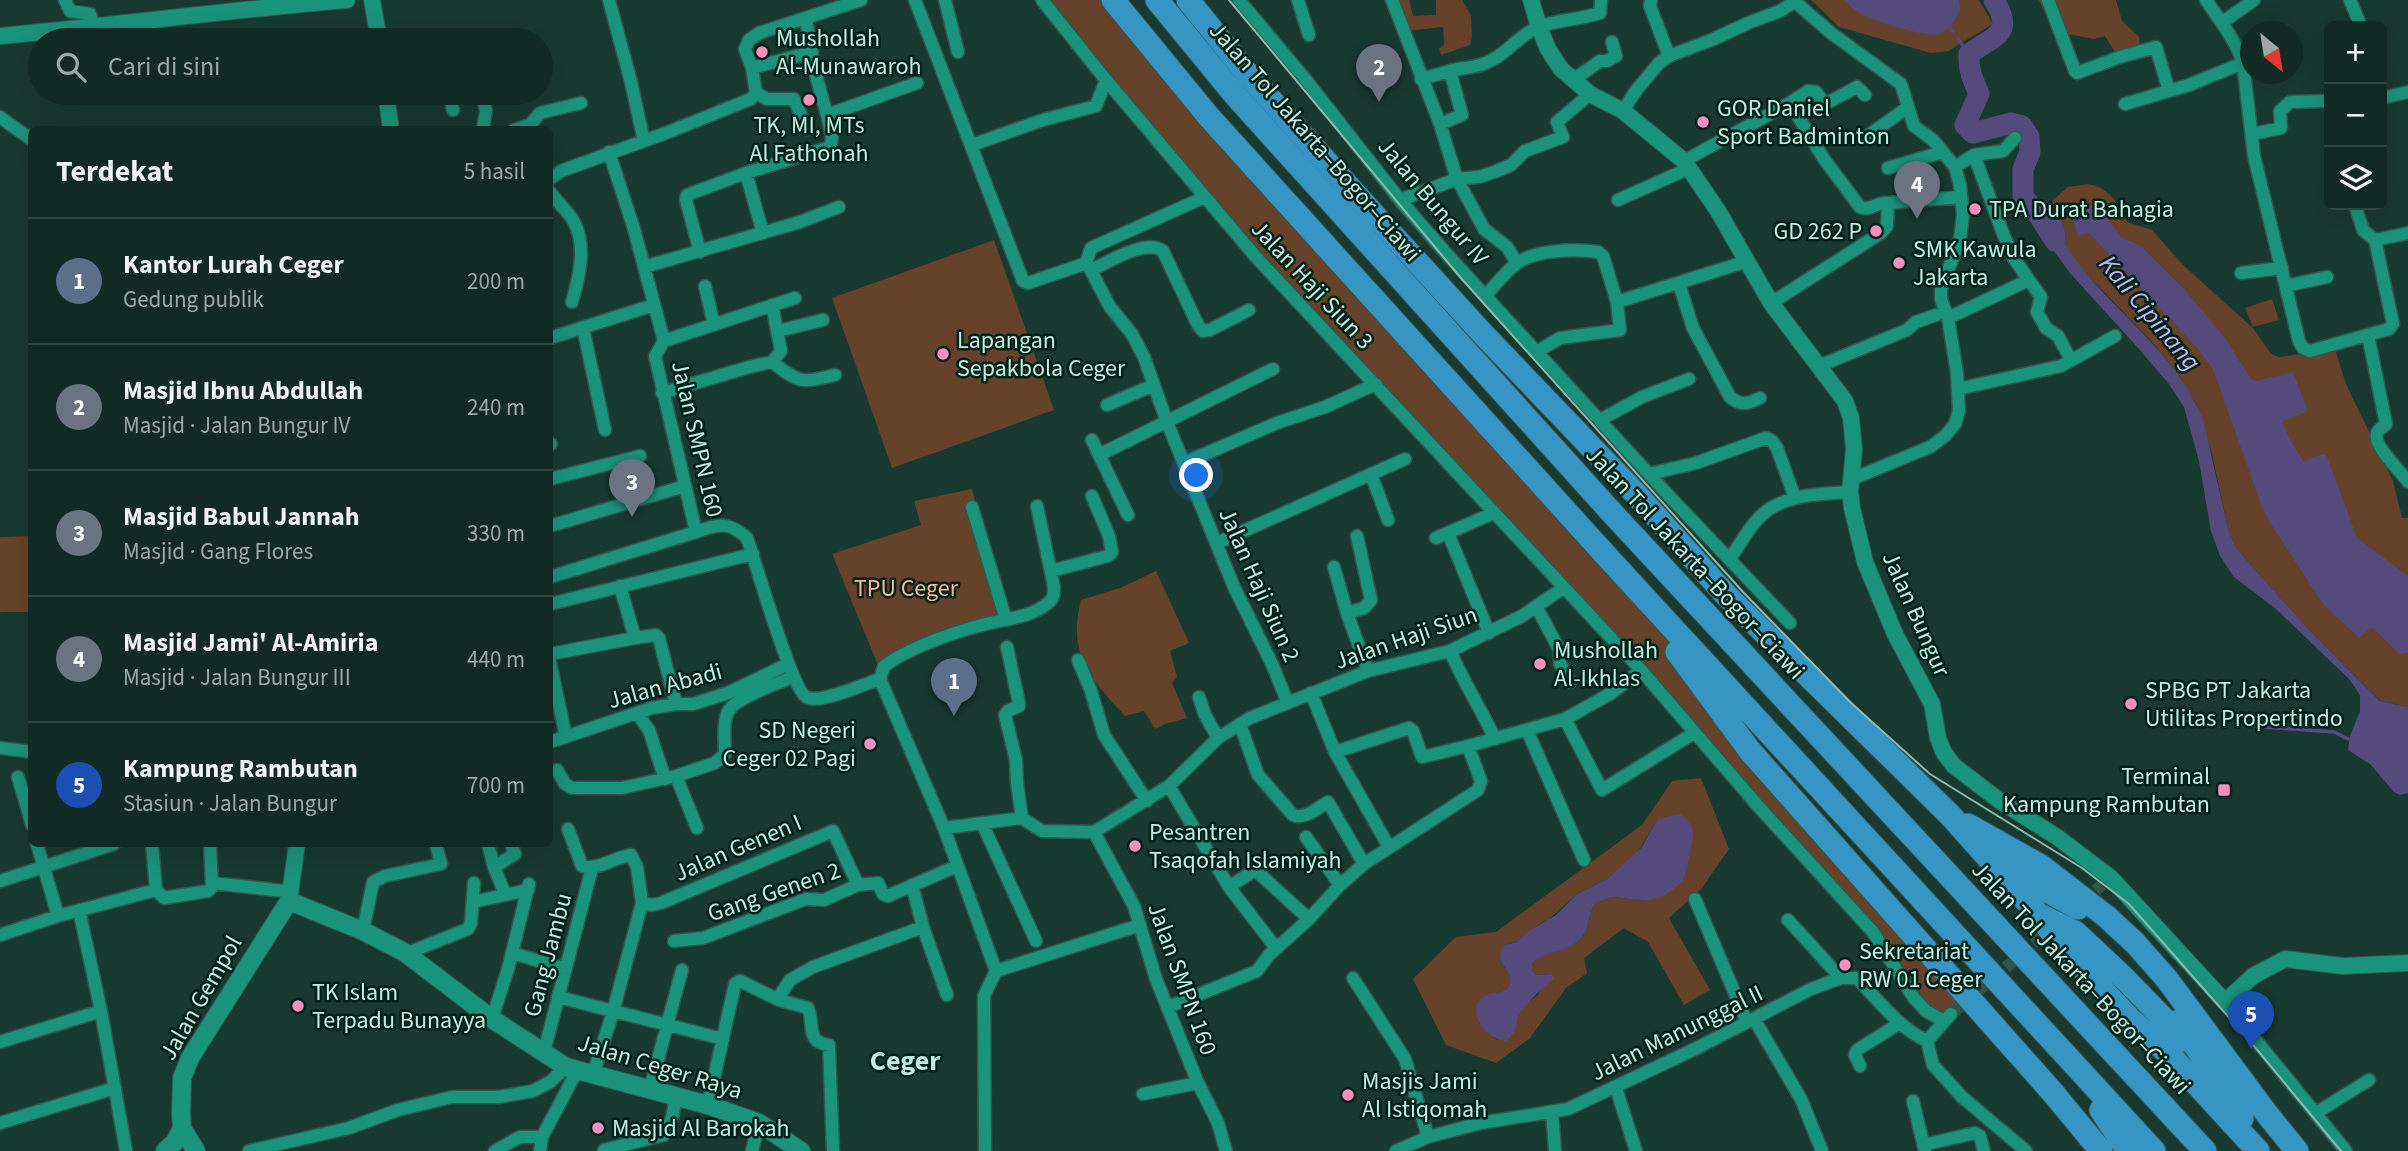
<!DOCTYPE html>
<html lang="id">
<meta charset="utf-8">
<style>
body{margin:0;font-family:"Source Sans 3",sans-serif;background:#1e3731;color:#f1f3f6}
.controls{position:absolute;right:21px;top:21px;display:grid;overflow:hidden;border-radius:10px;box-shadow:0 7px 28px #0002}
.controls button{width:63px;height:63px;display:grid;place-items:center;padding:0;border:0;border-bottom:2px solid #304741;background:#112b24;color:#f1f3f6;font:35px sans-serif}
.compass{position:absolute;left:2240px;top:21px;width:63px;height:63px;border-radius:50%;background:#112b24;box-shadow:0 7px 28px #0002;rotate:150deg}
.you{position:absolute;left:1197px;top:476px;width:24px;height:24px;margin:-18px;border:5px solid #fff;border-radius:50%;background:#1a73e8;box-shadow:0 0 0 10px #1a73e833}
.badge{display:grid;place-items:center;width:46px;height:46px;border-radius:50%;background:#fd8ebe;color:#fff;font-size:23px;font-weight:700}
.pin{position:absolute;translate:-50% -58px;filter:drop-shadow(0 2px 4px #0008)}
.pin::after{content:'';position:absolute;top:37px;width:24px;height:21px;background:inherit;clip-path:polygon(0 0,100% 0,50% 100%)}
.list{margin:0;padding:0;list-style:none}
h2{display:flex;justify-content:space-between;align-items:center;height:91px;margin:0;padding:0 28px;font-size:30px}
h2 small{font-size:23px;font-weight:400;color:#9ca7a6}
.list li{display:grid;grid-template-columns:46px 1fr auto;gap:21px;align-items:center;box-sizing:border-box;height:126px;padding:0 28px;border-top:2px solid #304741}
.list b{display:block;font-size:26px;white-space:nowrap}
.list p{margin:0;font-size:23px;white-space:nowrap;color:#9ca7a6}
.list em{font-size:23px;font-style:normal;color:#9ca7a6}
.icon{flex:none;width:38px;height:38px;fill:none;stroke:currentColor;stroke-width:2;stroke-linecap:round;stroke-linejoin:round}
.map{position:relative;flex:none;width:2408px;height:1151px;overflow:hidden}
.search{position:absolute;background:#112b24;box-shadow:0 7px 28px #0002;left:28px;top:28px;width:525px;height:77px;display:flex;align-items:center;gap:18px;box-sizing:border-box;padding:0 24px;border-radius:38px;color:#9ca7a6;font-size:26px}
.panel{position:absolute;background:#112b24;box-shadow:0 7px 28px #0002;left:28px;top:126px;width:525px;height:721px;border-radius:10px}
.map>svg:first-child{display:block}
.green{fill:#66422a;fill-rule:evenodd}
.water{fill:#554a7c}
.lines{fill:none;stroke-linecap:round;stroke-linejoin:round}
.stream{stroke:#554a7c;stroke-width:3.5}
.river{stroke:#554a7c;stroke-width:21}
.minor-tunnel{stroke:#30544a;stroke-width:12;stroke-dasharray:12 6;stroke-linecap:butt}
.minor-casing{stroke:#32564c;stroke-width:15}
.tertiary-casing{stroke:#32564c;stroke-width:18}
.secondary-casing{stroke:#32564c;stroke-width:20}
.motorway-casing{stroke:#32564c;stroke-width:25}
.minor{stroke:#199379;stroke-width:12}
.tertiary{stroke:#199379;stroke-width:16}
.secondary{stroke:#199379;stroke-width:18}
.motorway{stroke:#3795c3;stroke-width:23}
.tram{stroke:#8db9ac;stroke-width:2}
.poi-dot{fill:#fd8ebe;stroke:#002018;stroke-width:2.5}
.labels{text-anchor:middle;dominant-baseline:central;stroke-width:5;stroke-linejoin:round;paint-order:stroke}
.poi-label{font-size:24px;fill:#bfefe0;stroke:#002018;text-anchor:start}
.street-label{font-size:24px;fill:#bfefe0;stroke:#002018}
.park-label{font-size:24px;fill:#f8ba92;stroke:#002018}
.water-label{font-size:26px;font-style:italic;fill:#c3b6f5;stroke:#002018}
.quarter-label{font-size:28px;font-weight:bold;fill:#bfefe0;stroke:#002018}
</style>
<div class="map">
<svg width="2408" height="1151" viewBox="0 0 2408 1151">
<rect width="100%" height="100%" fill="#173930"/>
<path class="green" d="M1044,0H1113L1610,560L1750,751L1969,999L1944,1021L1926,1011L1873,932L1373,381L1129,107Z
M1397,0H1409L1413,16L1436,15V0H1462L1471,15L1472,37L1470,45L1441,55L1439,49L1444,44L1443,27L1407,31Z
M1811,0H1979L1993,24L1948,51L1931,53L1839,27Z
M2039,0H2116L2122,21L2139,37L2140,48L2117,55L2105,36L2094,39L2061,33L2044,11Z
M2088,184C2111,188 2117,203 2127,222L2152,230L2183,265L2253,328L2271,354L2279,357L2335,349L2346,384L2393,481L2402,518H2408V707L2381,701L2315,636L2247,561L2234,544L2228,528L2212,454L2196,403L2178,374L2153,343L2076,263L2063,241L2066,235L2061,220L2049,217L2053,200L2068,187Z
M994,240L1054,410L892,468L832,298Z
M2272,299L2279,320L2253,327L2245,308Z
M972,489L1002,613L916,643L878,665L832,554L921,525L914,501Z
M31,536V612H0V537Z
M1156,571L1189,643L1170,651L1177,677L1172,683L1187,718L1165,724L1155,729L1144,711L1125,716C1090,678 1067,654 1081,600L1120,588Z
M1701,778L1729,849L1702,888L1669,918L1710,990L1684,1005L1648,942L1624,928L1584,958L1587,973L1566,988L1530,1038L1496,1063L1446,1045L1413,979L1456,937L1496,932L1642,825L1672,781ZM1658,819L1688,857L1686,872L1648,901L1612,897L1594,904C1589,914 1589,927 1583,936C1571,953 1546,950 1532,963V971L1537,975L1551,974L1538,995L1522,1007L1518,1019L1497,1040L1479,1023V1001C1489,992 1502,995 1510,985V976L1500,960L1508,944L1517,942L1544,921L1548,920L1577,894L1607,879L1637,853Z"/>
<path class="water" d="M1844,0H1959C1961,8 1959,13 1955,20C1952,26 1946,32 1939,34C1925,38 1869,20 1856,11C1852,8 1848,3 1844,0Z
M2086,206H2095L2103,213L2121,237L2141,246L2186,291L2227,341L2250,378L2257,381L2293,372L2307,409L2304,413L2283,421C2284,432 2297,451 2303,461L2323,454L2327,456L2357,538L2408,576V653L2399,654L2372,627L2359,638L2323,604L2271,524L2262,507L2213,369L2197,348L2089,233L2078,236L2072,216Z
M2029,217L2061,220L2066,235L2063,241C2102,306 2174,346 2203,419L2228,528L2234,544L2247,561L2315,636L2380,701L2408,707V793L2400,795L2394,792L2370,764L2348,750L2350,736L2360,711V695L2350,680L2276,609L2234,577L2220,556L2211,531L2199,461L2184,407L2169,384L2138,348L2070,273Z
M1680,814L1687,820L1692,828L1693,837L1686,872L1682,882L1664,896L1648,901L1612,897L1594,904C1589,914 1589,927 1583,936C1571,953 1547,950 1532,963V971L1537,975L1551,974L1554,979C1549,982 1522,1008 1521,1011C1515,1023 1518,1032 1506,1041C1496,1040 1490,1035 1482,1027C1475,1019 1473,1002 1484,996C1494,991 1502,995 1510,985V976L1500,960L1501,950L1505,945L1517,942L1526,933L1556,915L1577,894L1607,879L1641,848L1658,819Z"/>
<g class="lines">
<path class="stream" d="M1950,28L1953,32
M1958,39L1969,54
M2251,726L2334,732L2352,741"/>
<path class="river" d="M1994,0C2015,34 1995,35 1969,54C1968,69 1973,80 1979,94L1965,125L1973,133L2011,123L2022,126L2029,137L2030,152L2023,169V197L2038,214L2055,241"/>
<path class="minor-tunnel" d="M2082,902L2102,885
M1951,1014L2052,928"/>
<g class="minor-casing">
<path id="minor" d="M65,0L70,11L90,14L94,27
M609,0L631,82L644,141
M915,0L1023,281L1028,283L1087,263L1110,307L1132,334L1144,357L1167,422L1234,587L1272,664L1287,701
M945,0L958,52
M1042,0L1106,80L1255,256L1641,670L1758,806L1873,932L1914,998L1926,1011L1944,1021
M1239,0L1306,80L1400,200L1444,251L1670,497L1790,623
M1298,0L1309,35
M1392,0L1440,124L1457,179L1400,200
M1651,0L1650,6L1669,56
M1793,0L1831,33L1901,84L1914,126L1933,140L1943,152L1955,167L1960,185L1963,215L1960,239L1941,289V299L1948,318L1957,373L1959,411L1955,424L1945,436L1930,447L1852,479
M2048,0L2075,71L2077,73L2120,57L2156,47L2169,91
M2206,0C2220,21 2235,39 2243,63L2254,156L2299,341L2303,348L2310,351L2389,329L2393,324L2375,240
M2350,0L2361,26
M806,19L814,68L827,115L917,83
M2223,22L2254,0
M752,68L812,52
M1421,79L1450,71
M1573,80L1600,61H1607L1616,56L1612,42
M449,93L453,110
M482,93L486,111L483,129
M756,93L767,99H794L807,129
M2382,98L2408,92
M1790,103L1824,159L1860,207C1870,212 1878,201 1888,203
M2125,104L2189,85L2243,63
M1623,111L1635,92L1659,63L1669,56L1714,39L1748,23L1780,11L1794,2
M827,115L832,136L831,144
M0,117L32,140
M1440,124L1462,115L1450,71C1464,67 1479,68 1492,60C1509,51 1518,37 1536,28C1557,19 1580,20 1600,13L1601,0
M514,130L530,125L540,113L581,103
M2252,134L2281,128L2280,111L2290,102L2329,101
M1869,135L1908,107
M972,145L1043,120L1096,106L1106,80
M609,152L634,229L664,341L655,356L696,532C718,524 729,521 747,538C756,562 792,693 808,698C823,703 864,684 880,679L944,828L1022,818L1042,831L1094,832L1134,906L1156,979L1198,1083L1218,1123L1226,1151
M1974,155L2004,236L2015,260L2041,297L2037,312L2046,328L2058,336L2071,360
M1684,161L1790,103L1808,91L1816,92L1825,104L1857,87L1865,95
M1955,167L1974,155L2003,151L2015,138
M1888,168L1943,152
M746,173L763,233
M550,179L561,171L666,133L751,99L756,93L752,68L745,49L749,40L759,33L861,0
M550,192C557,202 568,211 574,222C587,246 579,278 572,302
M1618,200L1690,168
M2355,205L2363,230L2375,240
M2375,240L2408,233
M700,252L686,200L687,195L746,173L824,149
M1086,263L1091,248L1205,197
M1517,263L1507,247L1484,229L1457,179L1479,177L1497,171L1511,165L1525,151L1563,137L1557,122L1590,94
M644,267L800,222L839,207
M1091,270C1109,262 1146,238 1163,251L1198,325L1203,331L1210,330L1249,310
M2241,273L2282,268
M1679,284L1693,328L1730,397C1741,406 1748,404 1760,398
M705,286L714,325
M2286,286L2327,277
M1485,296C1495,286 1505,272 1516,264C1535,249 1576,249 1598,252L1603,256L1617,302L1748,261
M1771,303L1881,233L1887,226L1888,203L1960,197
M772,305L781,351L772,362
M1948,318L2029,280
M583,328L605,430
M778,331L823,320
M2368,335L2386,424C2384,427 2380,428 2378,431C2369,443 2403,473 2408,482
M550,338L654,305
M664,341L795,298
M1536,352L1560,338L1620,330L1617,302
M1819,366L1907,330L1916,322L1936,315
M1958,389L2061,366L2115,336
M662,393L749,367L772,362C801,384 801,383 835,375
M1107,405L1154,385
M1600,420L1642,397L1689,379
M1092,440L1128,515
M550,444H551
M1099,455L1273,369
M1184,463L1277,423L1325,407L1376,384
M1371,474L1388,520
M1649,474L1696,463L1766,438L1772,441L1777,448L1795,498
M550,479L640,456
M972,507L1006,620
M550,526L685,486
M1448,533L1489,633
M1436,538L1494,513
M1217,543L1405,459
M1730,559C1739,546 1747,530 1758,519C1780,494 1820,494 1850,492
M1334,567L1347,613L1368,671
M1051,571L1108,556L1112,552L1109,536L1092,496
M550,577L696,532
M550,604L753,554
M1536,606L1560,651V663L1570,682
M1347,613L1364,608L1371,600L1357,536
M635,638L656,635L659,638L676,704
M1007,647L1019,703V706L1008,711L1005,715L1016,760L1017,783L1022,818
M1450,651C1463,681 1481,709 1495,739
M550,654L635,638L620,586
M1078,660L1091,691L1104,735L1147,801
M550,662L566,737
M880,679L884,666C911,647 946,635 978,626C1000,619 1031,619 1049,602C1054,598 1054,593 1054,587L1037,506
M1311,693L1335,752L1389,847
M1199,697L1205,715L1218,738
M639,716L649,730L665,779
M1565,719L1602,790L1694,733
M1240,724L1258,775L1293,815C1304,820 1318,808 1328,802L1364,864
M1527,730L1584,860
M550,742L652,708L676,704H693L728,693L788,664
M0,748L32,752
M1335,752L1409,728L1413,731L1422,757L1468,746L1565,719L1610,694L1641,670
M557,770L565,784L572,788H622L676,776L715,763L725,754C725,741 722,722 729,710C738,697 778,683 793,677
M676,776L697,828
M18,777L32,825
M1169,786L1229,887
M982,823L1036,941
M944,828L996,971
M568,829L582,866C597,871 615,857 631,855L637,867L642,903L613,1012L593,1075
M1094,832L1169,786L1218,738L1250,718L1368,671L1450,651L1522,616L1563,588
M1306,837L1340,885
M37,844L58,916
M152,844L156,890
M488,844L494,867
M0,881L114,844
M213,883L292,892
M912,885L923,927L947,995
M505,894L494,867L515,854L511,844
M1695,899L1747,1022
M473,902L528,890
M642,903L652,905L661,903L833,831L858,885
M79,910L101,1011L126,1151
M1788,920L1841,978
M363,931L373,882L385,876L441,864L436,844
M0,935L58,916L156,890L164,898L208,891L212,887L210,844
M674,941L703,938L806,899L824,900L858,885L878,883L883,894L888,896L957,866
M1276,948L1229,887L1255,870L1309,919
M512,953L566,969
M405,954L468,929L471,923L474,883
M996,971L1140,925
M1353,978L1405,1059L1428,1137
M781,994L790,980L813,967L923,927
M558,997L723,1039
M2225,1002L2346,1151
M1168,1007L1257,971L1269,955L1309,919L1340,885L1364,864L1478,790L1481,781L1468,746
M492,1019L508,969L529,884
M1754,1019L1801,1099L1822,1151
M1927,1041L1933,1065L1962,1097L2026,1151
M0,1042L101,1011
M544,1052L592,868
M1860,1066L1855,1055L1857,1050L1900,1023
M1616,1088L1636,1151
M650,1089L682,970
M1143,1094L1198,1083
M1913,1101L1925,1151
M708,1105L735,984L740,981L779,1000L808,1008C815,1025 805,1042 829,1045L833,1151
M1552,1112L1555,1151
M2316,1113L2369,1080
M0,1123L115,1088
M1923,1145L1975,1133L1980,1136L1984,1151
M604,1150L664,1135L672,1118L676,1097
M249,1151L349,1128L398,1110L452,1097H499L533,1091L550,1082L566,1067
M495,1151L520,1137H542
M540,1151L542,1137L577,1071
M752,1151L759,1123
M985,1151L984,996L996,971
M1396,1151L1428,1137L1481,1123L1568,1109L1697,1048L1811,989L1841,978H1857C1879,1001 1899,1028 1927,1041L1951,1014"/>
</g>
<g class="tertiary-casing">
<path id="tertiary" d="M372,0L379,40
M1531,0L1539,27L1548,49L1561,69L1590,94L1623,111L1684,161L1718,211L1771,303L1845,401L1851,418L1854,449L1850,492L1852,508L1865,562L1895,634L1932,704L1938,738L1944,753L1954,766L2000,801L2057,837L2111,878L2225,1002L2253,976L2285,959L2343,966L2408,963
M0,36C116,25 231,10 347,0
M386,93L391,130
M289,901L297,844"/>
</g>
<g class="secondary-casing">
<path id="secondary" d="M165,1151L175,1142L182,1128
M196,1151L182,1128L181,1114L182,1078L190,1058L289,901L363,931L404,952L492,1019L566,1067L708,1105L759,1123L801,1151"/>
</g>
<g class="motorway-casing">
<path id="motorway" d="M1113,0L1209,117L1610,560L2154,1151
M1157,0L1235,95L1613,514L2205,1151
M1188,0L1250,77L1377,218L1483,334L1638,496L1725,594L1950,815L2039,915L2061,945L2130,1019L2169,1054L2258,1151
M1677,652L1750,751L2054,1094L2101,1151
M1968,825L2041,866L2107,917L2135,943L2166,978L2267,1114L2297,1151
M2009,859L2047,891L2078,908
M2042,916L2075,932L2125,979L2184,1040
M2179,1021L2242,1118
M2101,1110L2128,1151"/>
</g>
<use href="#minor" class="minor"/>
<use href="#tertiary" class="tertiary"/>
<use href="#secondary" class="secondary"/>
<use href="#motorway" class="motorway"/>
<path class="tram" d="M1229,0L1460,277L1743,592L1851,703L1930,774L2082,868L2129,904L2254,1046L2341,1151"/>
</g>
<g class="poi-dot">
<circle cx="762" cy="52" r="7"/>
<circle cx="809" cy="100" r="7"/>
<circle cx="1703" cy="122" r="7"/>
<circle cx="1975" cy="209" r="7"/>
<circle cx="1876" cy="231" r="7"/>
<circle cx="1899" cy="263" r="7"/>
<circle cx="943" cy="354" r="7"/>
<circle cx="1540" cy="664" r="7"/>
<circle cx="2131" cy="704" r="7"/>
<circle cx="870" cy="744" r="7"/>
<rect x="2217" y="783" width="14" height="14" rx="3.5"/>
<circle cx="1135" cy="846" r="7"/>
<circle cx="1845" cy="965" r="7"/>
<circle cx="298" cy="1006" r="7"/>
<circle cx="1348" cy="1095" r="7"/>
<circle cx="598" cy="1128" r="7"/>
</g>
<g class="labels">
<g class="poi-label">
<text x="776" y="38">Mushollah<tspan x="776" dy="28">Al-Munawaroh</tspan></text>
<text x="1717" y="108">GOR Daniel<tspan x="1717" dy="28">Sport Badminton</tspan></text>
<text x="809" y="125" text-anchor="middle">TK, MI, MTs<tspan x="809" dy="28">Al Fathonah</tspan></text>
<text x="1989" y="209">TPA Durat Bahagia</text>
<text x="1862" y="231" text-anchor="end">GD 262 P</text>
<text x="1913" y="249">SMK Kawula<tspan x="1913" dy="28">Jakarta</tspan></text>
<text x="957" y="340">Lapangan<tspan x="957" dy="28">Sepakbola Ceger</tspan></text>
<text x="1554" y="650">Mushollah<tspan x="1554" dy="28">Al-Ikhlas</tspan></text>
<text x="2145" y="690">SPBG PT Jakarta<tspan x="2145" dy="28">Utilitas Propertindo</tspan></text>
<text x="856" y="730" text-anchor="end">SD Negeri<tspan x="856" dy="28">Ceger 02 Pagi</tspan></text>
<text x="2210" y="776" text-anchor="end">Terminal<tspan x="2210" dy="28">Kampung Rambutan</tspan></text>
<text x="1149" y="832">Pesantren<tspan x="1149" dy="28">Tsaqofah Islamiyah</tspan></text>
<text x="1859" y="951">Sekretariat<tspan x="1859" dy="28">RW 01 Ceger</tspan></text>
<text x="312" y="992">TK Islam<tspan x="312" dy="28">Terpadu Bunayya</tspan></text>
<text x="1362" y="1081">Masjis Jami<tspan x="1362" dy="28">Al Istiqomah</tspan></text>
<text x="612" y="1128">Masjid Al Barokah</text>
</g>
<g class="street-label">
<text transform="translate(1315 142) rotate(49)">Jalan Tol Jakarta–Bogor–Ciawi</text>
<text transform="translate(1433 202) rotate(50)">Jalan Bungur IV</text>
<text transform="translate(1312 285) rotate(47)">Jalan Haji Siun 3</text>
<text transform="translate(697 439) rotate(77)">Jalan SMPN 160</text>
<text transform="translate(1695 563) rotate(47)">Jalan Tol Jakarta–Bogor–Ciawi</text>
<text transform="translate(1259 585) rotate(66)">Jalan Haji Siun 2</text>
<text transform="translate(1916 614) rotate(66)">Jalan Bungur</text>
<text transform="translate(1406 638) rotate(-19)">Jalan Haji Siun</text>
<text transform="translate(665 686) rotate(-15)">Jalan Abadi</text>
<text transform="translate(738 848) rotate(-23)">Jalan Genen I</text>
<text transform="translate(774 892) rotate(-19)">Gang Genen 2</text>
<text transform="translate(548 955) rotate(-75)">Gang Jambu</text>
<text transform="translate(2081 978) rotate(47)">Jalan Tol Jakarta–Bogor–Ciawi</text>
<text transform="translate(1182 979) rotate(70)">Jalan SMPN 160</text>
<text transform="translate(201 998) rotate(-60)">Jalan Gempol</text>
<text transform="translate(1677 1033) rotate(-26)">Jalan Manunggal II</text>
<text transform="translate(660 1067) rotate(17)">Jalan Ceger Raya</text>
</g>
<g class="park-label">
<text x="906" y="588">TPU Ceger</text>
</g>
<g class="water-label">
<text transform="translate(2150 313) rotate(50)">Kali Cipinang</text>
</g>
<g class="quarter-label">
<text x="905" y="1061">Ceger</text>
</g>
</g>
</svg>
<div class="controls">
<button>+</button>
<button>−</button>
<button><svg class="icon" aria-label="layers" viewBox="0 0 24 24"><path d="M12 4l9 5-9 5-9-5zM3 14l9 5 9-5"/></svg></button>
</div>
<svg class="compass" viewBox="-18 -18 36 36"><path d="M0-13l5 13h-10z" fill="#e53935"/><path d="M0 13l5-13h-10z" fill="#9ca7a6"/></svg>
<div class="you"></div>
<div class="pin badge" style="left:954px;top:716px;background:#5c6f8a">1</div>
<div class="pin badge" style="left:1379px;top:102px;background:#6b7280">2</div>
<div class="pin badge" style="left:632px;top:517px;background:#6b7280">3</div>
<div class="pin badge" style="left:1917px;top:219px;background:#6b7280">4</div>
<div class="pin badge" style="left:2251px;top:1049px;background:#1a4fb4">5</div>
<div class="search"><svg class="icon" aria-label="search" viewBox="0 0 24 24"><circle cx="10" cy="10" r="6"/><path d="M15 15l6 6"/></svg>Cari di sini</div>
<section class="panel">
<h2>Terdekat<small>5 hasil</small></h2>
<ul class="list">
<li><span class="badge" style="background:#5c6f8a">1</span><div><b>Kantor Lurah Ceger</b><p>Gedung publik</p></div><em>200 m</em></li>
<li><span class="badge" style="background:#6b7280">2</span><div><b>Masjid Ibnu Abdullah</b><p>Masjid · Jalan Bungur IV</p></div><em>240 m</em></li>
<li><span class="badge" style="background:#6b7280">3</span><div><b>Masjid Babul Jannah</b><p>Masjid · Gang Flores</p></div><em>330 m</em></li>
<li><span class="badge" style="background:#6b7280">4</span><div><b>Masjid Jami' Al-Amiria</b><p>Masjid · Jalan Bungur III</p></div><em>440 m</em></li>
<li><span class="badge" style="background:#1a4fb4">5</span><div><b>Kampung Rambutan</b><p>Stasiun · Jalan Bungur</p></div><em>700 m</em></li>
</ul>
</section>
</div>
